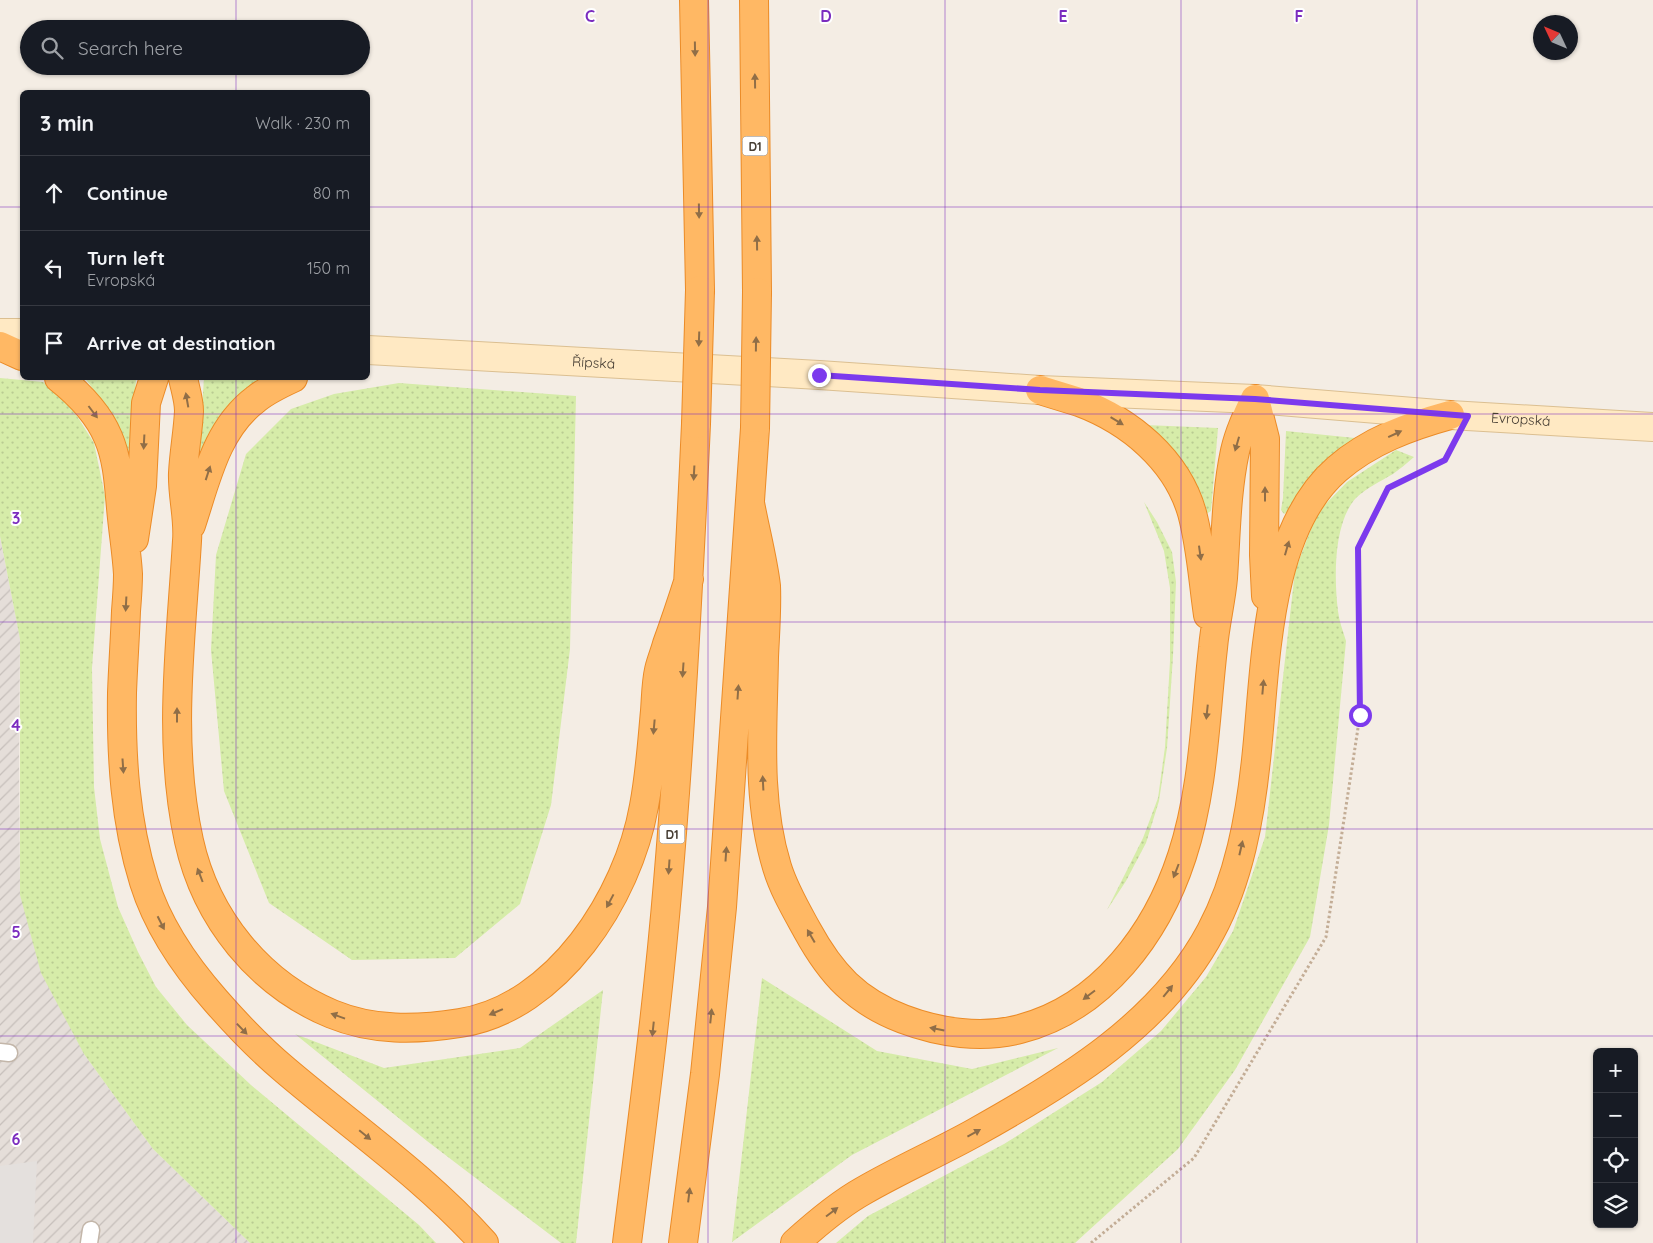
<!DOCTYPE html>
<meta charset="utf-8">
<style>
body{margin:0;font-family:Quicksand,sans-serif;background:#242831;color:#f1f3f6}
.controls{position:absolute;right:15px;bottom:15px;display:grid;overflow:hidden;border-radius:8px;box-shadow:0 1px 4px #0004}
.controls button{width:45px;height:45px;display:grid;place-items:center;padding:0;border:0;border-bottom:1px solid #363941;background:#171b24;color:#f1f3f6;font:25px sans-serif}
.compass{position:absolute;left:1533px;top:15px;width:45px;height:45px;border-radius:50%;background:#171b24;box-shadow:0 1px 4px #0004;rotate:314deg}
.stop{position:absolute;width:15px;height:15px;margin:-11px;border:4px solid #7c3aed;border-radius:50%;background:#fff}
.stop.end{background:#7c3aed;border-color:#fff;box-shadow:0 1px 5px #0008}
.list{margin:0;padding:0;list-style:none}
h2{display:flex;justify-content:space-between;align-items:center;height:65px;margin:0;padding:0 20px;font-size:21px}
h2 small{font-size:16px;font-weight:400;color:#9ea1a6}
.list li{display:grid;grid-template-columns:32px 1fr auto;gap:15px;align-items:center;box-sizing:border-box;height:75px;padding:0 20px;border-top:1px solid #363941}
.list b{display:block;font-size:19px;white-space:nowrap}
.list p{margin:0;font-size:16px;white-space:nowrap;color:#9ea1a6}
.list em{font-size:16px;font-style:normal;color:#9ea1a6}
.icon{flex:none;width:28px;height:28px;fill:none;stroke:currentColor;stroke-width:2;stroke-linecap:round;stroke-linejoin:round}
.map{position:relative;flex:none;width:1653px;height:1243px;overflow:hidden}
.search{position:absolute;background:#171b24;box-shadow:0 1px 4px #0004;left:20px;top:20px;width:350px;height:55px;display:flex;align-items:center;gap:12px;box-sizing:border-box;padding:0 18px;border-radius:28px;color:#9ea1a6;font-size:19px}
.panel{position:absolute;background:#171b24;box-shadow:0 1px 4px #0004;left:20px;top:90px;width:350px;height:290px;border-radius:8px}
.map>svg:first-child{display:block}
.industrial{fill:url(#industrial-furrows)}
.grass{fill:url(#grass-dots)}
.parking{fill:#e4e0dd}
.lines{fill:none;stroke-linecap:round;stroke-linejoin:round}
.lane-casing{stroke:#c3b6a9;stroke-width:19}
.secondary-casing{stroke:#dbbf91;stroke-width:30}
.highway-casing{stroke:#eb8b27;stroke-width:30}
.path{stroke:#c3ad96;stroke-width:3;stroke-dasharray:2.5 2.5;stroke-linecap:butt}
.lane{stroke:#fff;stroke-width:16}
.secondary{stroke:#ffe9c3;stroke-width:28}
.highway{stroke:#ffb864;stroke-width:28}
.highway-bridge-casing{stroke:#eb8b27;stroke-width:30;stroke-linecap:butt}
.highway-bridge{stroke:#ffb864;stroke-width:28}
.oneway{fill:#906e47}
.route{stroke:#7c3aed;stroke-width:6}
.grid{fill:none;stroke:#7b2cbf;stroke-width:1;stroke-opacity:0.55}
.labels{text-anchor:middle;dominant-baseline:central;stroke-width:4;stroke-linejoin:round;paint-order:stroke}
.shield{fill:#fff;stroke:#7e7770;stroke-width:1}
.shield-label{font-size:12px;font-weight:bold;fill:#463d33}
.street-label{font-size:14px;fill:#463d33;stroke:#fff}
.grid-label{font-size:16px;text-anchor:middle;font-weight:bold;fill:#7b2cbf;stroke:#fff;stroke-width:4;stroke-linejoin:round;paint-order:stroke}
</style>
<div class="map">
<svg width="1653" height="1243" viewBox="0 0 1653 1243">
<defs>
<pattern id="industrial-furrows" width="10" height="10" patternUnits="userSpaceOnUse" patternTransform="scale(1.25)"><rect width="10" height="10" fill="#e5ded9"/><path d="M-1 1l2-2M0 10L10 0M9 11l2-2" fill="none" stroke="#c6bfbb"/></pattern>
<pattern id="grass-dots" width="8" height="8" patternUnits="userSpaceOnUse" patternTransform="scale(1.25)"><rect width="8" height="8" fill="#d6eca9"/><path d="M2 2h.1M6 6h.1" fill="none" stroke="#b9cb92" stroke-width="1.8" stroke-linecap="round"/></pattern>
</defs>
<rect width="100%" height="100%" fill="#f4ede4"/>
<path class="industrial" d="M0,536L20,638L19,762L20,895L84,1054L153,1149L250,1243H0Z"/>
<path class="grass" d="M0,378L43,382L70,405L94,443L105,496L92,668L94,787L100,839L118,907L138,952L156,987L187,1025L251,1085L419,1225L436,1243H250L153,1149L84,1054L41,973L20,895V639L0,536Z
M85,378H136L132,449L129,452L103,403Z
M204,378H265L199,452Z
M399,383L576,396L570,649L551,805L520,904L455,958L352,960L269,903L224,791L211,650L216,555L246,454L291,409L334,394Z
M1145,425L1218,428L1211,511L1206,514Z
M1286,431L1355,438L1356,441L1301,492L1287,512L1284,514L1281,510L1283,498Z
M1396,450L1414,457C1407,463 1400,469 1393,474C1381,481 1368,487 1357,497C1333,521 1334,579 1338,611C1339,621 1343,631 1346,641L1329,825L1310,937L1235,1070L1178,1149L1075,1243H836L868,1216L1004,1144L1102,1082L1161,1031L1206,977L1233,931L1265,837L1295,571L1317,513L1347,482Z
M1144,502L1157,522L1172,552L1176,582L1173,656L1167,748L1159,801L1146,843L1126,881L1107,910L1143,838L1158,798L1165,747L1170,661V588L1164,551Z
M762,978L877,1051L972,1069L1058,1048L852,1155L732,1242Z
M603,990L576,1243H561L427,1141L295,1034L384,1068L520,1048Z"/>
<path class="parking" d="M37,1161L33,1243H0V1166Z"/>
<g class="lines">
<g class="lane-casing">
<path id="lane" d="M0,1052L9,1053
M89,1243L91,1230"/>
</g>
<g class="secondary-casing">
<g id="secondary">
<path d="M0,333H22"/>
<path id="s1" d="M368,350L819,375L1040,390L1255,399L1450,415L1653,427"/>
</g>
</g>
<g class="highway-casing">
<path id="highway" d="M694,0L700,290
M754,0L757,292
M0,346L22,356
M59,378C79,394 98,413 108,437C119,462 119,491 122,518C124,537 127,556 128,574C128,586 127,599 126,611C125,638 123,666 122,693C121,757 125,821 144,882C158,927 185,966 216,1001C237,1025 260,1049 285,1070C352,1127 425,1177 484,1243
M183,378C185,388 189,400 189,411C188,432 184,452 183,473C182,495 189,518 187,541C181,642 167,741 189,841C206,918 259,984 332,1014C373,1031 416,1030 460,1023C557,1008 628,897 644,806C650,775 652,743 655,711C656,698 656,683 659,670C661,661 665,652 667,644C675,622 682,601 689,579
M1040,390C1053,394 1066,398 1079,402C1130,421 1177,460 1192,513C1201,546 1203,581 1208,615
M1255,399L1265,439L1264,555L1266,596
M750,503C755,530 763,560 766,586C767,609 765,634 764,657C763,727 756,799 777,867C784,890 796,910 807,930C831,974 856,1001 903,1019C940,1033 982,1039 1020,1029C1102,1008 1157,933 1182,856C1204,789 1205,717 1213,648C1215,624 1221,601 1223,578C1226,536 1226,493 1235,451C1239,433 1247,416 1255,399
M191,525C206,480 216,429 256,399C267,390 280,384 293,378
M134,539L142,486L146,403L154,378
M627,1243C642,1123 658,1003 668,882C681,730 689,577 696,424
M683,1243L705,1074L722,907L755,428
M795,1243C816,1224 838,1205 863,1191C899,1170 938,1153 974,1133C1064,1083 1162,1024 1211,931C1239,879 1250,817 1256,760C1266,671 1264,532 1337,469C1369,441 1410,426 1450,415"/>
</g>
<path class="path" d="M1091,1243L1194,1158L1326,937L1360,715L1358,548L1388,488L1445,460L1453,445"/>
<use href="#lane" class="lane"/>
<use href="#secondary" class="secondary"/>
<use href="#highway" class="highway"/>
<g class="highway-bridge-casing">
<path id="highway-bridge" d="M696,424L700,290
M755,428L757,292"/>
</g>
<use href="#highway-bridge" class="highway-bridge"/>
</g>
<defs><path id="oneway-solid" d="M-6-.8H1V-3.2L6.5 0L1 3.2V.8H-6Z" transform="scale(1.25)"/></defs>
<g class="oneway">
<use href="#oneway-solid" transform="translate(695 49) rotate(89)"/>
<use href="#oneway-solid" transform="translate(755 81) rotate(-91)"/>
<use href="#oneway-solid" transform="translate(699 211) rotate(89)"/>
<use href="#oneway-solid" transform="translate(757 243) rotate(-91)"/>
<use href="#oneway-solid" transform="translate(699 339) rotate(92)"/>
<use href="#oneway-solid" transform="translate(756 344) rotate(-89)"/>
<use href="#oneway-solid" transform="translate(187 400) rotate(-100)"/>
<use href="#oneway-solid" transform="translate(93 412) rotate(53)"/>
<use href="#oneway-solid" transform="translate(1117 421) rotate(31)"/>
<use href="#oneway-solid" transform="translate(1395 434) rotate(-25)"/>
<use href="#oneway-solid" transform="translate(144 442) rotate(93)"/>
<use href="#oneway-solid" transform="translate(1237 444) rotate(106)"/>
<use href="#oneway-solid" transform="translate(208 473) rotate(-72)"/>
<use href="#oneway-solid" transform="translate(694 473) rotate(93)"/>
<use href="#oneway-solid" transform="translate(1265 494) rotate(-90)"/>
<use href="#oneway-solid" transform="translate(1287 548) rotate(-74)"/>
<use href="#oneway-solid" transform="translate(1200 553) rotate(82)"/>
<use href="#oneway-solid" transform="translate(126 604) rotate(93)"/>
<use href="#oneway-solid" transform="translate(683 670) rotate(94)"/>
<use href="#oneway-solid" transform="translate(1263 687) rotate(-85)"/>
<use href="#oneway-solid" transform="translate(738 692) rotate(-86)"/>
<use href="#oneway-solid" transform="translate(1207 712) rotate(96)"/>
<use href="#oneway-solid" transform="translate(177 715) rotate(-90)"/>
<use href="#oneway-solid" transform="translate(654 727) rotate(95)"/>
<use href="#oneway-solid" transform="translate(123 766) rotate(86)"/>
<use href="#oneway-solid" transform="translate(763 783) rotate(-93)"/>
<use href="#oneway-solid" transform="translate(1241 848) rotate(-77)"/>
<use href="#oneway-solid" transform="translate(726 854) rotate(-86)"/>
<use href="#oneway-solid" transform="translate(669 867) rotate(94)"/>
<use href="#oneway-solid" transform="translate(1176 871) rotate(111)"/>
<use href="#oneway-solid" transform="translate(200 875) rotate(-111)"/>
<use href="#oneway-solid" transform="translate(610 901) rotate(118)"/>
<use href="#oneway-solid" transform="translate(161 923) rotate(63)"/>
<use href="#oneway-solid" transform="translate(811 936) rotate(-120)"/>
<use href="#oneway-solid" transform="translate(1168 991) rotate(-51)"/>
<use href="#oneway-solid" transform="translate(1089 995) rotate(143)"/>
<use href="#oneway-solid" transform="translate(496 1012) rotate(157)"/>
<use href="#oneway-solid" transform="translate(338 1016) rotate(-160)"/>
<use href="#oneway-solid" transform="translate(711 1016) rotate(-84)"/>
<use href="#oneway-solid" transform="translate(242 1029) rotate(46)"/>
<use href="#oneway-solid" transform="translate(653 1029) rotate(96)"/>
<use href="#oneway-solid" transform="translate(937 1029) rotate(-169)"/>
<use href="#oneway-solid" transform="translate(974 1133) rotate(-29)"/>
<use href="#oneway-solid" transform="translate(365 1135) rotate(39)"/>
<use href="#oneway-solid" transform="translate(689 1195) rotate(-83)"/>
<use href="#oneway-solid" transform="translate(832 1212) rotate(-37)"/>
</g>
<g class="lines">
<path class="route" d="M819,375L1040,390L1255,399L1468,416L1445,460L1388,488L1358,548L1360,715"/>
</g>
<path class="grid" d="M236,0V29M472,0V1243M708,0V1243M945,0V1243M1181,0V1243M1417,0V1243M236,66V92M0,207H22M368,207H1653M236,378V1243M0,414H1653M0,622H1653M0,829H1653M0,1036H1653"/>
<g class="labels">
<g class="shield">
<rect x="742.5" y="136.5" width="25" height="19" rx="4"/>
<rect x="659.5" y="824.5" width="25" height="19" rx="4"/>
</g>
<g class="shield-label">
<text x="755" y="146">D1</text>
<text x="672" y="834">D1</text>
</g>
<g class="street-label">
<text stroke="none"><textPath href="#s1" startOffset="226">Řípská</textPath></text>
<text stroke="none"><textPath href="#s1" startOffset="1155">Evropská</textPath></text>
</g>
</g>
<g class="grid-label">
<text x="590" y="22">C</text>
<text x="826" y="22">D</text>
<text x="1063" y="22">E</text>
<text x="1299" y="22">F</text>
<text x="16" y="524">3</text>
<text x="16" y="731">4</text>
<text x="16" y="938">5</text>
<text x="16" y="1145">6</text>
</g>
</svg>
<div class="controls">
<button>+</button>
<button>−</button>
<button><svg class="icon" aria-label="locate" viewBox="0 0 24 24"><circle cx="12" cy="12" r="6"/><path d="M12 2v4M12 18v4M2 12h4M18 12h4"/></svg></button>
<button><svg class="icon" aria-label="layers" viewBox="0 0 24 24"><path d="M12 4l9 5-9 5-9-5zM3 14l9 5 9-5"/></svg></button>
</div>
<svg class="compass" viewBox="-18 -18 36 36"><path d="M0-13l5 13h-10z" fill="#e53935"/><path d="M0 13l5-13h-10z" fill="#9ea1a6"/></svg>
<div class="stop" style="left:1360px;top:715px"></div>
<div class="stop end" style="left:819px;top:375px"></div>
<div class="search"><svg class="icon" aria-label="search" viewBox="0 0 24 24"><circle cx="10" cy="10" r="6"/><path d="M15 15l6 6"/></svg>Search here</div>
<section class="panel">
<h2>3 min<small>Walk · 230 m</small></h2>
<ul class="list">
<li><svg class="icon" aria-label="ahead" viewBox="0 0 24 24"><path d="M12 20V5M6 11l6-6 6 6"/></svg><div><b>Continue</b></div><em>80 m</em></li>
<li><svg class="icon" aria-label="left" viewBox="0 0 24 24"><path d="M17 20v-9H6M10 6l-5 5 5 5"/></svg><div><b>Turn left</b><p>Evropská</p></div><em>150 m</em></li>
<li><svg class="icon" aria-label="arrive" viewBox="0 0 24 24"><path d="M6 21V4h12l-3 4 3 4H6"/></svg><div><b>Arrive at destination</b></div></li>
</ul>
</section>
</div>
